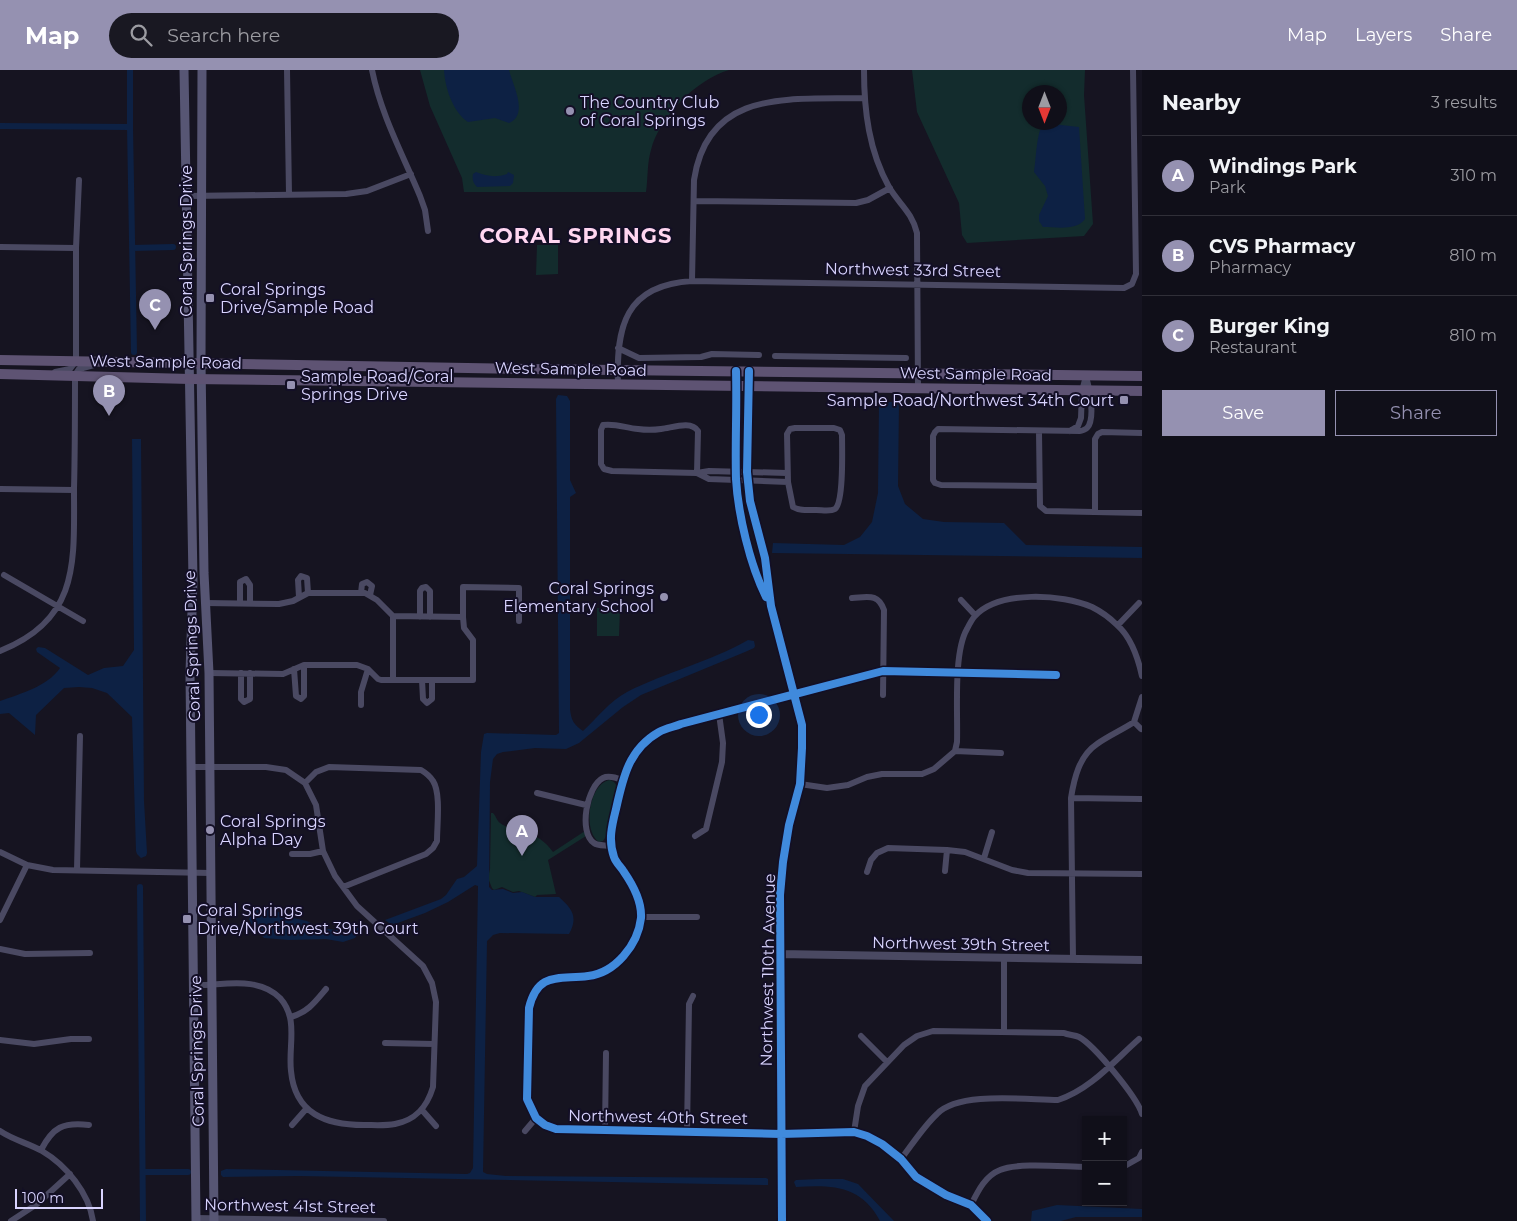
<!DOCTYPE html>
<meta charset="utf-8">
<style>
body{margin:0;font-family:Montserrat,sans-serif;background:#191822;color:#f1f3f6}
.controls{position:absolute;right:15px;bottom:15px;display:grid;overflow:hidden;border-radius:0px;box-shadow:0 1px 4px #0004}
.controls button{width:45px;height:45px;display:grid;place-items:center;padding:0;border:0;border-bottom:1px solid #302f38;background:#100f19;color:#f1f3f6;font:25px sans-serif}
.compass{position:absolute;left:1022px;top:15px;width:45px;height:45px;border-radius:50%;background:#100f19;box-shadow:0 1px 4px #0004;rotate:180deg}
.scale{position:absolute;left:15px;bottom:12px;width:88px;box-sizing:border-box;padding-left:5px;border:2px solid #d9d4ff;border-top:0;font-size:14px;line-height:18px;white-space:nowrap;color:#d9d4ff;-webkit-text-stroke:4px #130f26;paint-order:stroke}
.you{position:absolute;left:758px;top:644px;width:18px;height:18px;margin:-12px;border:4px solid #fff;border-radius:50%;background:#1a73e8;box-shadow:0 0 0 8px #1a73e833}
.badge{display:grid;place-items:center;width:32px;height:32px;border-radius:50%;background:#9591b1;color:#fff;font-size:16px;font-weight:700}
.pin{position:absolute;translate:-50% -41px;filter:drop-shadow(0 1px 2px #0008)}
.pin::after{content:'';position:absolute;top:26px;width:18px;height:15px;background:inherit;clip-path:polygon(0 0,100% 0,50% 100%)}
.list{margin:0;padding:0;list-style:none}
h2{display:flex;justify-content:space-between;align-items:center;height:65px;margin:0;padding:0 20px;font-size:21px}
h2 small{font-size:16px;font-weight:400;color:#9c9ca2}
.list li{display:grid;grid-template-columns:32px 1fr auto;gap:15px;align-items:center;box-sizing:border-box;height:80px;padding:0 20px;border-top:1px solid #302f38}
.list b{display:block;font-size:19px;white-space:nowrap}
.list p{margin:0;font-size:16px;white-space:nowrap;color:#9c9ca2}
.list em{font-size:16px;font-style:normal;color:#9c9ca2}
.actions{display:flex;gap:10px;padding:15px 20px}
.actions a{flex:1;padding:11px 0;border:1px solid #9591b1;border-radius:0px;text-align:center;font-size:18px;color:#9591b1}
.actions .main{background:#9591b1;color:#fff}
.icon{flex:none;width:28px;height:28px;fill:none;stroke:currentColor;stroke-width:2;stroke-linecap:round;stroke-linejoin:round}
.map{position:relative;flex:none;width:1142px;height:1151px;overflow:hidden}
header{display:flex;align-items:center;gap:30px;box-sizing:border-box;height:70px;padding:0 25px;background:#9591b1;color:#fff}
header strong{font-size:24px}
nav{display:flex;gap:28px;margin-inline-start:auto;font-size:18px}
.search{width:350px;height:45px;background:#191822;display:flex;align-items:center;gap:12px;box-sizing:border-box;padding:0 18px;border-radius:28px;color:#9c9ca2;font-size:19px}
main{display:flex}
aside{flex:1;background:#100f19}
.map>svg:first-child{display:block}
.green{fill:#132c2d;fill-rule:evenodd}
.water{fill:#0d2144}
.lines{fill:none;stroke-linecap:round;stroke-linejoin:round}
.canal{stroke:#0d2144;stroke-width:6}
.minor{stroke:#4a4962;stroke-width:6}
.tertiary{stroke:#4a4962;stroke-width:8}
.secondary{stroke:#575674;stroke-width:9}
.primary{stroke:#5e5373;stroke-width:10}
.cycleway-casing{stroke:#130f26;stroke-width:11}
.cycleway{stroke:#408adc;stroke-width:8}
.poi-dot{fill:#9591b1;stroke:#130f26;stroke-width:2}
.labels{text-anchor:middle;dominant-baseline:central;stroke-width:4;stroke-linejoin:round;paint-order:stroke}
.poi-label{font-size:16px;fill:#d9d4ff;stroke:#130f26;text-anchor:start}
.street-label{font-size:16px;fill:#d9d4ff;stroke:#130f26}
.district-label{font-size:21px;font-weight:bold;letter-spacing:1px;fill:#ffd6f0;stroke:#130f26}
</style>
<header>
<strong>Map</strong>
<div class="search"><svg class="icon" aria-label="search" viewBox="0 0 24 24"><circle cx="10" cy="10" r="6"/><path d="M15 15l6 6"/></svg>Search here</div>
<nav><a>Map</a><a>Layers</a><a>Share</a></nav>
</header>
<main>
<div class="map">
<svg width="1142" height="1151" viewBox="0 0 1142 1151">
<rect width="100%" height="100%" fill="#161421"/>
<path class="green" d="M420,0H729C697,9 659,47 651,80C647,93 648,108 646,122H464L462,108L430,36Z
M912,0H1085L1084,25L1093,154L1084,166L967,173L962,165L959,133L917,42ZM1030,22H1060V52H1030Z
M537,175H558V204L536,205Z
M597,538L620,539L619,566H597Z
M610,710L614,712L617,716L607,765L603,771L599,772C582,761 589,713 610,710Z
M491,743H493C496,746 497,751 500,753C521,767 535,757 553,782L585,761L586,766L548,790L556,824L537,825L535,827L519,821L513,822L502,817L494,820L492,818L488,808L490,799Z"/>
<path class="water" d="M444,0H509C513,16 529,44 509,53L495,48L468,52C453,42 445,18 444,0Z
M1052,54L1079,57L1085,149C1076,161 1057,157 1043,157L1039,151V145L1048,126L1045,116L1034,102C1036,88 1036,74 1040,60Z
M476,102C487,106 495,108 507,104L508,102L514,105L513,113L510,116L477,117C473,113 472,109 473,104Z
M558,325L567,326L570,331V410L576,423L570,427V639C571,650 574,655 583,661C597,648 610,631 627,622C666,602 710,592 748,570L754,571L755,576L754,578L745,582L641,625L623,637L579,673L566,679L535,678L503,682L497,684L493,689L490,712L489,817L492,820L503,819L513,823L522,822L535,827H559C571,838 579,846 569,864L500,863L493,865L487,871L483,1102L487,1104L506,1106L766,1108L768,1109V1115L299,1106L223,1107L221,1105V1101L226,1099L467,1104L470,1103L473,1098L478,816L475,815L448,832L425,843L395,854L389,853L385,850L441,829L446,825L457,809L464,807L477,796L481,682L484,664L487,663L556,665L559,663L556,329Z
M879,332H899L898,416L905,434L923,449L944,452L1004,453L1026,475L1142,477V488L772,483L773,473L844,475L860,467L872,452L878,423Z
M132,369H141L144,731L147,783L146,786L141,788L137,784L136,781L132,647L107,623L92,618L79,617L64,618L36,645L35,665L9,643L0,644V631C20,624 48,616 60,598L37,582L36,579L38,577L45,578L88,605L104,598L123,596L134,580Z
M257,837L270,838L289,847L307,851L319,858L338,860L344,859L354,853L359,854L361,859L355,868L343,872L326,869L289,870L264,868L252,855L249,849L253,839Z
M819,1109H843L858,1114L894,1151H880C861,1115 832,1115 796,1117L794,1112L796,1110Z
M1057,1135L1142,1139V1147H1076L1061,1151H1031L1032,1141Z"/>
<g class="lines">
<path class="canal" d="M130,0V57
M0,56L130,57L134,282
M132,178L173,177
M140,817L143,1151
M143,1102H188"/>
<path class="minor" d="M287,0L289,124
M372,0C381,45 403,85 420,126L425,140L428,161
M864,0C864,41 869,81 889,117C899,134 912,142 917,163L918,318
M186,126L346,124L367,121L411,104
M694,131L856,133L868,130L890,118
M0,177L76,178
M692,211L1124,218L1132,214L1136,204L1133,0
M618,278L639,288L701,287L712,284L759,285
M775,286L906,288
M55,302L70,299L76,291V178L79,110
M618,314C616,257 625,215 692,211L694,110C708,17 792,30 864,28
M795,358H834L840,360L842,365C842,377 844,432 835,439C830,442 822,440 816,440C807,440 800,441 793,437L788,412L787,364L790,359Z
M1070,361L1078,356L1081,348L1082,321L1086,306
M1039,362L1040,436L1046,441L1142,443
M697,403L698,361C691,350 672,358 661,359C654,360 645,360 638,359C626,358 615,353 603,355L601,360V394L604,399L612,401L697,403L709,401L787,403
M697,403L709,409L788,412
M1039,416L941,415L935,413L933,410V366L935,362L938,359L1080,361C1082,361 1086,359 1087,358C1096,349 1089,316 1086,306
M0,419L74,420
M1095,442V369L1098,364L1102,362L1142,363
M4,505L83,551
M361,523L362,514L367,512L372,516L370,525
M299,527L298,510L301,506L307,508L308,523
M852,528C868,527 878,523 884,540L883,625
M961,530L975,545
M205,533L279,534L293,531L308,523H365L377,530L393,546L463,547V517L519,518V551
M240,533V512L246,509L250,515V533
M393,546V610
M420,547V521L422,518L426,517L430,521V547
M1118,555L1139,533
M0,581C80,549 74,492 74,419C75,381 75,343 75,305L79,299L94,295
M294,599L296,626L301,629L304,626V595
M209,603L283,604L304,595H357L368,599L378,609L381,610H473V570L464,558L463,547
M241,603V629L244,632L250,629V603
M422,610L423,629L427,633L432,629V610
M361,635V622L368,599
M1134,652L1141,659
M955,681L957,672C958,643 953,583 967,559C969,555 972,549 975,546C999,520 1062,524 1092,537C1100,541 1111,549 1117,555C1131,567 1138,588 1142,606
M955,681L1001,683
M192,697H266L286,700L305,713L316,735L323,781L335,806L357,836L423,896L432,913L436,932L433,1017C427,1037 416,1050 395,1054C385,1056 374,1055 364,1055C326,1055 295,1044 291,1001C288,976 299,949 280,928C257,905 222,916 193,915
M305,713L316,702L329,697L421,700C426,703 430,706 433,711C441,723 437,755 437,771L433,778L426,784L343,817
M800,714L827,718L848,715L867,707L882,704H922L934,699L955,681
M537,723L586,735
M1071,728L1141,729
M695,766L706,759L722,692L723,673L719,644
M610,776C605,775 598,776 594,773C578,762 587,716 603,708C609,705 617,708 622,710
M0,782L27,795L53,800L211,803
M292,784H310L323,781
M984,788L992,762
M77,800L80,666
M945,801L947,780
M867,802L871,790L877,783L888,778L947,780L965,782L1012,800L1028,803L1142,804
M641,847H697
M0,850L27,795
M0,879L25,884L90,883
M1004,888V962
M1073,889L1071,728C1074,709 1079,686 1097,674C1108,666 1122,660 1134,652L1142,627
M291,947C308,942 315,932 326,919
M861,966L887,992
M0,970L34,974L71,969H89
M385,973L434,974
M422,1040L436,1056
M292,1055L307,1038
M605,1060L606,983
M0,1061C13,1070 28,1073 42,1081C66,1095 89,1123 93,1151
M525,1061L536,1048
M687,1062L689,934L693,926
M854,1062L858,1036L865,1016L904,975L917,966L933,961L1064,963C1068,965 1075,965 1079,967C1094,975 1137,1027 1142,1044
M41,1080C53,1057 63,1052 89,1055
M901,1089C912,1075 923,1057 937,1044C959,1021 1027,1030 1058,1030C1090,1020 1114,991 1139,969
M1123,1097L1139,1088L1142,1082
M971,1135C978,1121 985,1106 1000,1100C1018,1092 1065,1097 1086,1097
M196,1148L384,1151
M11,1151L37,1134L70,1104
M987,1151L971,1135L946,1125L916,1107L901,1089L882,1074L867,1066L854,1062L781,1064L605,1060L556,1059L545,1055L536,1048L527,1029L529,938C538,901 559,910 588,906C615,903 638,875 641,848C642,832 633,815 624,802C621,797 616,793 614,787C608,770 612,755 616,739C623,707 629,679 659,662C666,658 674,657 681,654L883,601L1056,605"/>
<path class="tertiary" d="M736,301C737,337 734,374 736,409C738,446 751,499 769,532
M749,301L747,402L750,431L765,488L771,536L802,655V678L800,714L789,755L783,792L780,825L782,1151
M779,884L1142,890"/>
<path class="secondary" d="M184,0L193,510L190,603L196,1151
M202,0L201,292L204,503L209,603L214,1151"/>
<path class="primary" d="M0,290L528,299L1142,306
M0,304L190,309L1142,321"/>
<g class="cycleway-casing">
<path id="cycleway" d="M736,301C737,337 735,373 736,409C738,444 750,495 766,527
M749,301L747,402L750,431L765,488L771,536L802,655V678L800,714L789,755L783,792L780,825L782,1151
M987,1151L971,1135L946,1125L916,1107L901,1089L882,1074L867,1066L854,1062L781,1064L605,1060L556,1059L545,1055L536,1048L527,1029L529,938C538,901 559,910 588,906C615,903 638,875 641,848C642,832 633,815 624,802C621,797 616,793 614,787C608,770 612,755 616,739C623,707 629,679 659,662C666,658 674,657 681,654L883,601L1056,605"/>
</g>
<use href="#cycleway" class="cycleway"/>
</g>
<g class="poi-dot">
<circle cx="570" cy="41" r="5"/>
<rect x="205" y="223" width="10" height="10" rx="2.5"/>
<rect x="286" y="310" width="10" height="10" rx="2.5"/>
<rect x="1119" y="325" width="10" height="10" rx="2.5"/>
<circle cx="664" cy="527" r="5"/>
<circle cx="210" cy="760" r="5"/>
<rect x="182" y="844" width="10" height="10" rx="2.5"/>
</g>
<g class="labels">
<g class="poi-label">
<text x="580" y="32">The Country Club<tspan x="580" dy="18">of Coral Springs</tspan></text>
<text x="220" y="219">Coral Springs<tspan x="220" dy="18">Drive/Sample Road</tspan></text>
<text x="301" y="306">Sample Road/Coral<tspan x="301" dy="18">Springs Drive</tspan></text>
<text x="1114" y="330" text-anchor="end">Sample Road/Northwest 34th Court</text>
<text x="654" y="518" text-anchor="end">Coral Springs<tspan x="654" dy="18">Elementary School</tspan></text>
<text x="220" y="751">Coral Springs<tspan x="220" dy="18">Alpha Day</tspan></text>
<text x="197" y="840">Coral Springs<tspan x="197" dy="18">Drive/Northwest 39th Court</tspan></text>
</g>
<g class="street-label">
<text transform="translate(186 171) rotate(-90)">Coral Springs Drive</text>
<text transform="translate(913 200) rotate(1)">Northwest 33rd Street</text>
<text transform="translate(166 292) rotate(1)">West Sample Road</text>
<text transform="translate(571 299) rotate(1)">West Sample Road</text>
<text transform="translate(976 304) rotate(1)">West Sample Road</text>
<text transform="translate(192 576) rotate(-92)">Coral Springs Drive</text>
<text transform="translate(961 874) rotate(1)">Northwest 39th Street</text>
<text transform="translate(768 900) rotate(-89)">Northwest 110th Avenue</text>
<text transform="translate(197 981) rotate(-91)">Coral Springs Drive</text>
<text transform="translate(658 1047) rotate(1)">Northwest 40th Street</text>
<text transform="translate(290 1136) rotate(1)">Northwest 41st Street</text>
</g>
<g class="district-label">
<text x="576" y="165">CORAL SPRINGS</text>
</g>
</g>
</svg>
<div class="controls">
<button>+</button>
<button>−</button>
</div>
<svg class="compass" viewBox="-18 -18 36 36"><path d="M0-13l5 13h-10z" fill="#e53935"/><path d="M0 13l5-13h-10z" fill="#9c9ca2"/></svg>
<div class="scale">100 m</div>
<div class="you"></div>
<div class="pin badge" style="left:522px;top:786px">A</div>
<div class="pin badge" style="left:109px;top:346px">B</div>
<div class="pin badge" style="left:155px;top:260px">C</div>
</div>
<aside>
<h2>Nearby<small>3 results</small></h2>
<ul class="list">
<li><span class="badge">A</span><div><b>Windings Park</b><p>Park</p></div><em>310 m</em></li>
<li><span class="badge">B</span><div><b>CVS Pharmacy</b><p>Pharmacy</p></div><em>810 m</em></li>
<li><span class="badge">C</span><div><b>Burger King</b><p>Restaurant</p></div><em>810 m</em></li>
</ul>
<div class="actions"><a class="main">Save</a><a>Share</a></div>
</aside>
</main>
